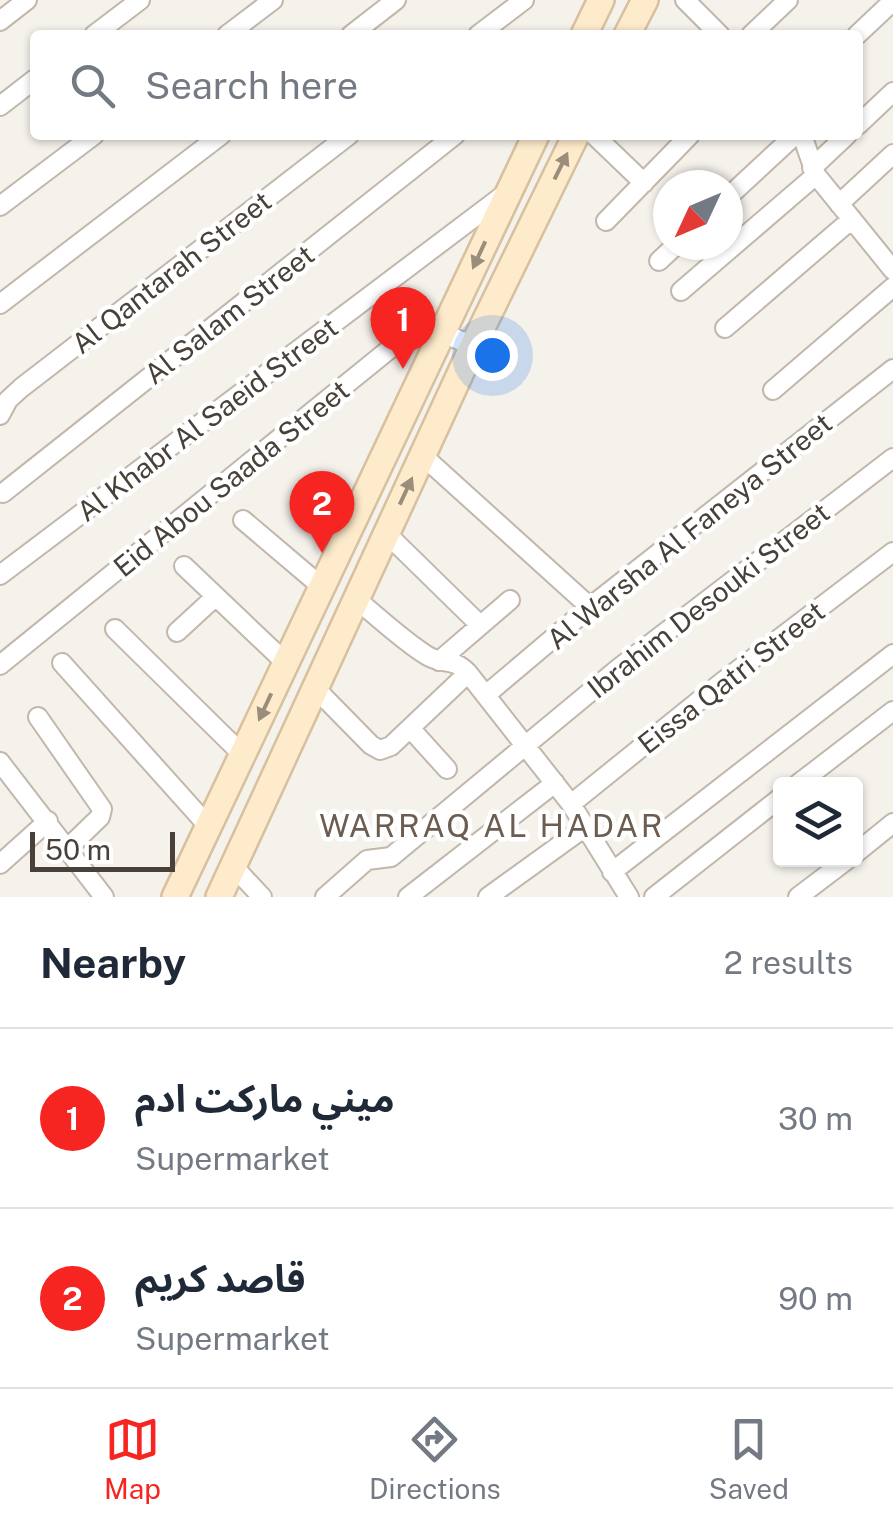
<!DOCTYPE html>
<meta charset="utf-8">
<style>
body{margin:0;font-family:"Public Sans","Noto Sans Arabic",sans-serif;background:#f2f2f3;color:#1f2937}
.controls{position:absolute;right:30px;bottom:30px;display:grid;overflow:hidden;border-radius:10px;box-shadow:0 2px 8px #0004}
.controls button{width:90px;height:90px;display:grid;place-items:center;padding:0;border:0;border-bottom:2px solid #e0e1e3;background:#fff;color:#1f2937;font:50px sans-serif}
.compass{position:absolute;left:653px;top:170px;width:90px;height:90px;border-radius:50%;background:#fff;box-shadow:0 2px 8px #0004;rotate:226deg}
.scale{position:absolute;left:30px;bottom:25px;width:145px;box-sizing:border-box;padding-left:10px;border:5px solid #494139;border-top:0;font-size:28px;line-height:35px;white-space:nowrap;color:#494139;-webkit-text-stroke:8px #fff;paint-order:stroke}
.you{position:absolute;left:492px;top:355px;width:35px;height:35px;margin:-25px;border:8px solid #fff;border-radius:50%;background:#1a73e8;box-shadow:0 0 0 15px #1a73e833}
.badge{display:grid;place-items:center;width:65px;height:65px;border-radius:50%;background:#f62521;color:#fff;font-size:32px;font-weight:700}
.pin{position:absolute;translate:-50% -82px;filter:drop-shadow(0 2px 5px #0008)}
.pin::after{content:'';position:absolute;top:52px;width:35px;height:30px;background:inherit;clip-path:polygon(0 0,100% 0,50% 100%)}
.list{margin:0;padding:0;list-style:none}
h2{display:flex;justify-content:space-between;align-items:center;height:130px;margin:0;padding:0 40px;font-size:42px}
h2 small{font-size:32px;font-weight:400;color:#747a83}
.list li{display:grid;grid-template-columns:65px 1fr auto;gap:30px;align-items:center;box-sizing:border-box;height:180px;padding:0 40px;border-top:2px solid #e0e1e3}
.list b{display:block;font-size:38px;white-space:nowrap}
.list p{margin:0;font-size:32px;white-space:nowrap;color:#747a83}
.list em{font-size:32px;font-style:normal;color:#747a83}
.icon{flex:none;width:55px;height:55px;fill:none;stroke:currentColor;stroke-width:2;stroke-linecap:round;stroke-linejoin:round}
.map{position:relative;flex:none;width:893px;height:897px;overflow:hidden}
.search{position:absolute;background:#fff;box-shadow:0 2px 8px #0004;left:30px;right:30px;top:30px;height:110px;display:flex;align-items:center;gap:25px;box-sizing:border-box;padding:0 35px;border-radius:10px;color:#747a83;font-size:38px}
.sheet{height:490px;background:#fff}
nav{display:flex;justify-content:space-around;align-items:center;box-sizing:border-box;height:140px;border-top:2px solid #e0e1e3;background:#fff;font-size:28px;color:#747a83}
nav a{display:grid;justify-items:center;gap:5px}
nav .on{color:#f62521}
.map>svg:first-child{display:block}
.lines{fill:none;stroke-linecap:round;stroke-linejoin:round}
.minor-casing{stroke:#c1b7ad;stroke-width:22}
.secondary-casing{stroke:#d7c09e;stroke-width:30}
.minor{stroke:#fff;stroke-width:18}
.secondary{stroke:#feebcc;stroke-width:25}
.oneway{fill:#9a8e7b}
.labels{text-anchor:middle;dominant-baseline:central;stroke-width:9;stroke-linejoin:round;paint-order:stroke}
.street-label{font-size:28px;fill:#494139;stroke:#fff}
.quarter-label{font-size:32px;letter-spacing:2.5px;fill:#6c5d50;stroke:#fff}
</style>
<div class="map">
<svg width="893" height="897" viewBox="0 0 893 897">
<rect width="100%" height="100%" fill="#f5f1eb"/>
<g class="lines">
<g class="minor-casing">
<path id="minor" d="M685,0L720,35
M0,21L27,0
M94,35L140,0
M227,35L273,0
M351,35L396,0
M478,35L524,0
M751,35L788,0
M857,35L893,1
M0,106L35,79
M858,125L893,92
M594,135L644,183
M802,135L816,175L893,270
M812,168L847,135
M728,197L795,135
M839,204L893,154
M0,206L94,135
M606,221L690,135
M659,261L676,245
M681,291L816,175
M0,304L221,135
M725,328L852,219
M773,390L893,287
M0,415L8,400L21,388L349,135
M423,456L590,607
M3,493L455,135
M243,520L322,587
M386,533L480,625
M184,566L286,663
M0,575L505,194
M356,599C379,618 401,639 426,655C443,666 452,656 468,673L571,804L629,897
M115,629L243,755
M177,632L215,597
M439,661L510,600
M62,663L209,827
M0,665L402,339C427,324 448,335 473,346
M315,688L371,745L380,750L391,746L468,673
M487,694L590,607L893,369
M38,717L102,809L100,817L67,849
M410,728L447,769
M0,762L104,897
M798,784L893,711
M571,804L721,683L893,552
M856,853L893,823
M0,864L48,821
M233,866L262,897
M612,872L893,654
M325,897L367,860L391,857L619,668L893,458
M408,897L555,783
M488,897L585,827
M654,897L780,798
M798,897L848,859"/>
</g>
<g class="secondary-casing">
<path id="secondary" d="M584,35L601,0
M627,35L645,0
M175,897L536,135
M219,897L473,346L576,135"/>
</g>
<use href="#minor" class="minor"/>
<use href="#secondary" class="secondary"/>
</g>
<defs><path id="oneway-solid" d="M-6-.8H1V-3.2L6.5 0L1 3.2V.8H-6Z" transform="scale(2.5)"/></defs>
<g class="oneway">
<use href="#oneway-solid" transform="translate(561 166) rotate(-64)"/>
<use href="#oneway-solid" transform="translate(479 255) rotate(115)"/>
<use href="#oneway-solid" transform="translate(406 491) rotate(-65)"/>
<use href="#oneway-solid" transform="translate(265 707) rotate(115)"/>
</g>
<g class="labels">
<g class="street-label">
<text transform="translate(171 272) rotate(-38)">Al Qantarah Street</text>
<text transform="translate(229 314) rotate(-38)">Al Salam Street</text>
<text transform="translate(207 419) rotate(-37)">Al Khabr Al Saeid Street</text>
<text transform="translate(231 478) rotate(-39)">Eid Abou Saada Street</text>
<text transform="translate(689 531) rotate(-39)">Al Warsha Al Faneya Street</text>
<text transform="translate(708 600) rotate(-38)">Ibrahim Desouki Street</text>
<text transform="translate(731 677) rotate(-38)">Eissa Qatri Street</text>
</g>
<g class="quarter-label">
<text x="492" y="825">WARRAQ AL HADAR</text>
</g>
</g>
</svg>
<div class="controls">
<button><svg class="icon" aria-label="layers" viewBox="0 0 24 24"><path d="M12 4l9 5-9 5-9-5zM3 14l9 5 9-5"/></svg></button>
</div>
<svg class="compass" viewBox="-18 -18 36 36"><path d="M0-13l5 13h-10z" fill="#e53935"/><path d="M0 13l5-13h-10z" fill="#747a83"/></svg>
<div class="scale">50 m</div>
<div class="you"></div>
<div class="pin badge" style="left:403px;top:369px">1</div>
<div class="pin badge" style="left:322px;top:553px">2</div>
<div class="search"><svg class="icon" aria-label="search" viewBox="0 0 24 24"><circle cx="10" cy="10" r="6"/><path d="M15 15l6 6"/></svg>Search here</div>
</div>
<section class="sheet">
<h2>Nearby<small>2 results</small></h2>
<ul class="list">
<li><span class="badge">1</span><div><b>ميني ماركت ادم</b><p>Supermarket</p></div><em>30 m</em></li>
<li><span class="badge">2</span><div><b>قاصد كريم</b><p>Supermarket</p></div><em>90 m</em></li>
</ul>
</section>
<nav>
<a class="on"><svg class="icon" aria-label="map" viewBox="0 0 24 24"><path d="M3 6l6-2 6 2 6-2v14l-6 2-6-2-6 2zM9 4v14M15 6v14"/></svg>Map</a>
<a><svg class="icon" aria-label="directions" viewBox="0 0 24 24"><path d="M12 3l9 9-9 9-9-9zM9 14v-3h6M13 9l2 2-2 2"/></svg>Directions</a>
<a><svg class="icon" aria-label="saved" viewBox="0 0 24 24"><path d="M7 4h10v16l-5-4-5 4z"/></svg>Saved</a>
</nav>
